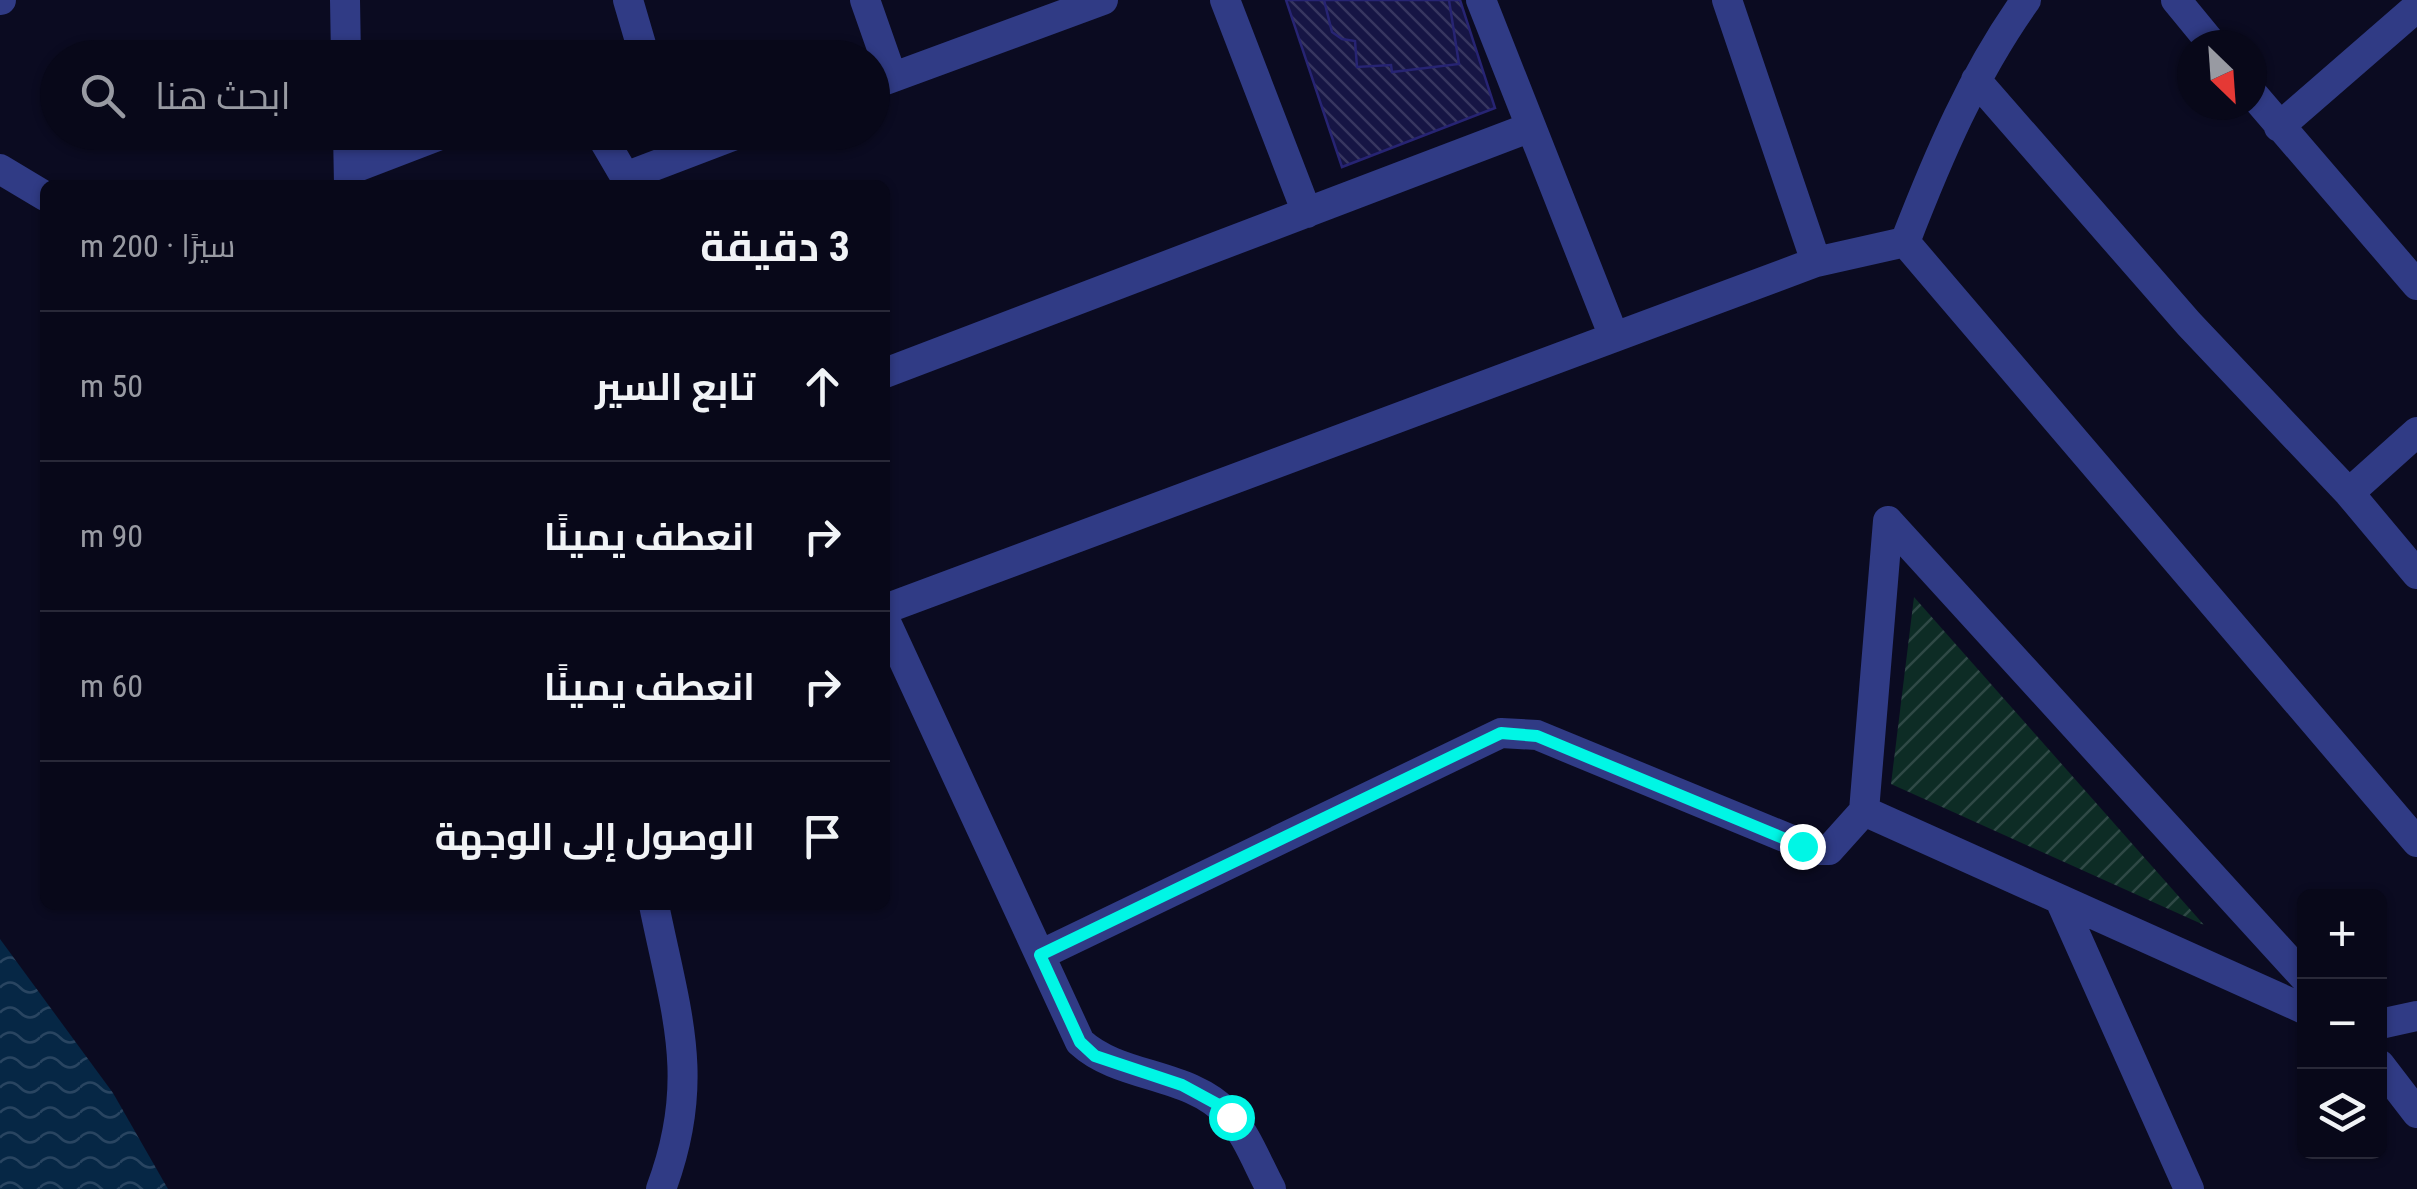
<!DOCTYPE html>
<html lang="ar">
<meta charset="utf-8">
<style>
body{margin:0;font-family:"Roboto Condensed",Cairo,sans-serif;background:#161626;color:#f1f3f6;direction:rtl}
.controls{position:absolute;right:30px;bottom:30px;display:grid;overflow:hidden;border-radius:15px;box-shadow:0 2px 8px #0004}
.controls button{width:90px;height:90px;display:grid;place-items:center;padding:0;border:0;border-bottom:2px solid #292938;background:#080819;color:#f1f3f6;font:50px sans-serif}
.compass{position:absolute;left:2177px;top:30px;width:90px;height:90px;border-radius:50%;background:#080819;box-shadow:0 2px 8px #0004;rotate:155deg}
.stop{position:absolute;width:30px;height:30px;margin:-22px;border:8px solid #00f6e5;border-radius:50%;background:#fff}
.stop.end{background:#00f6e5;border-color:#fff;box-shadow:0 2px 10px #0008}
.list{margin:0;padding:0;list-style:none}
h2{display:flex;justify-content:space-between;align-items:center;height:130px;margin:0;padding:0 40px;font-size:42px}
h2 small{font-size:32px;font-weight:400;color:#989aa2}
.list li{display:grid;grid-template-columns:65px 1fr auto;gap:30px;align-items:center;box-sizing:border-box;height:150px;padding:0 40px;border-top:2px solid #292938}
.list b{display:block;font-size:38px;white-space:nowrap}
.list em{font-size:32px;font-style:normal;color:#989aa2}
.icon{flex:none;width:55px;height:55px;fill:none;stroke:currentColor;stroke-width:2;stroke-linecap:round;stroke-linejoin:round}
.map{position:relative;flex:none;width:2417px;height:1189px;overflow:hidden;direction:ltr}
.search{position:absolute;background:#080819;box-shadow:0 2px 8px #0004;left:40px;top:40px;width:850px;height:110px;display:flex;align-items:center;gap:25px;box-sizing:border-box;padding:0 35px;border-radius:55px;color:#989aa2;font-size:38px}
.panel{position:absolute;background:#080819;box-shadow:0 2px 8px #0004;left:40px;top:180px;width:850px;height:730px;border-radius:15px;direction:rtl}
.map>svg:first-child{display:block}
.garden{fill:url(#garden-furrows)}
.water{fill:url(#water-waves)}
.building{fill:url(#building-back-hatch);stroke:#272473;stroke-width:2.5}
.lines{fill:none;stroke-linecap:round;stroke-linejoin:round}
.minor{stroke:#303b85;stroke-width:30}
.route{stroke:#00f6e5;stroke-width:12}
</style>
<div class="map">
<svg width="2417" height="1189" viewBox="0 0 2417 1189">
<defs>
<pattern id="garden-furrows" width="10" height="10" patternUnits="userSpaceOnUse" patternTransform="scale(2.5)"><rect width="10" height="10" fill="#0d2c25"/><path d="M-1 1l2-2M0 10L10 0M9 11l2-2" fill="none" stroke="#2f4946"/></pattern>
<pattern id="water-waves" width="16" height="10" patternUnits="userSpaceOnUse" patternTransform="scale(2.5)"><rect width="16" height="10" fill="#062745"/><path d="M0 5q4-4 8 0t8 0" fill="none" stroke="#294561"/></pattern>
<pattern id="building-back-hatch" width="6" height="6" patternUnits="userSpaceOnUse" patternTransform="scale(2.5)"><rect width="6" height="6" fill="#161544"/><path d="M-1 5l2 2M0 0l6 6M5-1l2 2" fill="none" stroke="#373660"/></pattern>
</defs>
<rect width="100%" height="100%" fill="#0b0b21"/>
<path class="garden" d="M1914,597L2204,925L1891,784Z"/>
<path class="water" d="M0,939L113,1093L168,1189H0Z"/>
<path class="building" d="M1286,0H1460L1495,108L1342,167Z
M1324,0H1449L1459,64L1392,72L1391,65L1357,67L1355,41L1342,39L1332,32Z"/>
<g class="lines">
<path class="minor" d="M0,0H1
M345,0L346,58
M628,0L645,58
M865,0L892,77
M1225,0L1307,213
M1481,0L1614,337
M1727,0L1816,262
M2176,0L2213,45
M1976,80L2189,324L2349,493L2417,574
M872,85L1103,0
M2252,93L2417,285
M2279,127L2417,7
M348,132L349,185
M599,132L630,185
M0,169L45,196
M349,170L448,132
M625,177L743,132
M1905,242L2417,842
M1905,242C1938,157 1973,74 2026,0
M885,373L1531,127
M2349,493L2417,432
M1888,521L1864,811L2304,1009
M1888,521L2304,977
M885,609L1816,262L1905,242
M885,620L1080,1042C1120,1079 1189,1072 1228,1114C1246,1133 1258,1165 1271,1189
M2060,900L2189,1189
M654,905C676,1013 702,1080 661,1189
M1040,955L1501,733L1537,735L1816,850H1829L1864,811
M2380,1024L2417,1016
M2380,1065L2417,1113"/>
</g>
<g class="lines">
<path class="route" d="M1231,1117L1217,1104L1182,1085L1095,1056L1080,1042L1040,955L1501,733L1537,736L1802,846"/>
</g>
</svg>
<div class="controls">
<button>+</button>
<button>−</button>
<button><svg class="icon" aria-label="layers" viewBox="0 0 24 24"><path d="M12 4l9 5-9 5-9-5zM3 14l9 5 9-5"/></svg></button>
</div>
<svg class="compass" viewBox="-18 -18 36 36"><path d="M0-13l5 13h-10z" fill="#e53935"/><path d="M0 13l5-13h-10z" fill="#989aa2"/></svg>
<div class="stop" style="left:1231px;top:1117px"></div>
<div class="stop end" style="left:1802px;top:846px"></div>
<div class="search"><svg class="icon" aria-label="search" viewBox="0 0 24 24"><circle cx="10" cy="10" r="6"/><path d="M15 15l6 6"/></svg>ابحث هنا</div>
<section class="panel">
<h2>3 دقيقة<small>سيرًا · 200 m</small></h2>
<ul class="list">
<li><svg class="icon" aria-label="ahead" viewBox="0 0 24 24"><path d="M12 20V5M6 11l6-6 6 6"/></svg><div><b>تابع السير</b></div><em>50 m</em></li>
<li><svg class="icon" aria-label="right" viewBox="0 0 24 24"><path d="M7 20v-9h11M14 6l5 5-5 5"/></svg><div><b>انعطف يمينًا</b></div><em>90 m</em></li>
<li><svg class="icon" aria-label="right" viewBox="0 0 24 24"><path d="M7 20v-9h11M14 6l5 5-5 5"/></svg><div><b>انعطف يمينًا</b></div><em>60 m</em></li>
<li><svg class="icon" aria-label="arrive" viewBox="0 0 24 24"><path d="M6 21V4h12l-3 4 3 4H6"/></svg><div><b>الوصول إلى الوجهة</b></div></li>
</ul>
</section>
</div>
